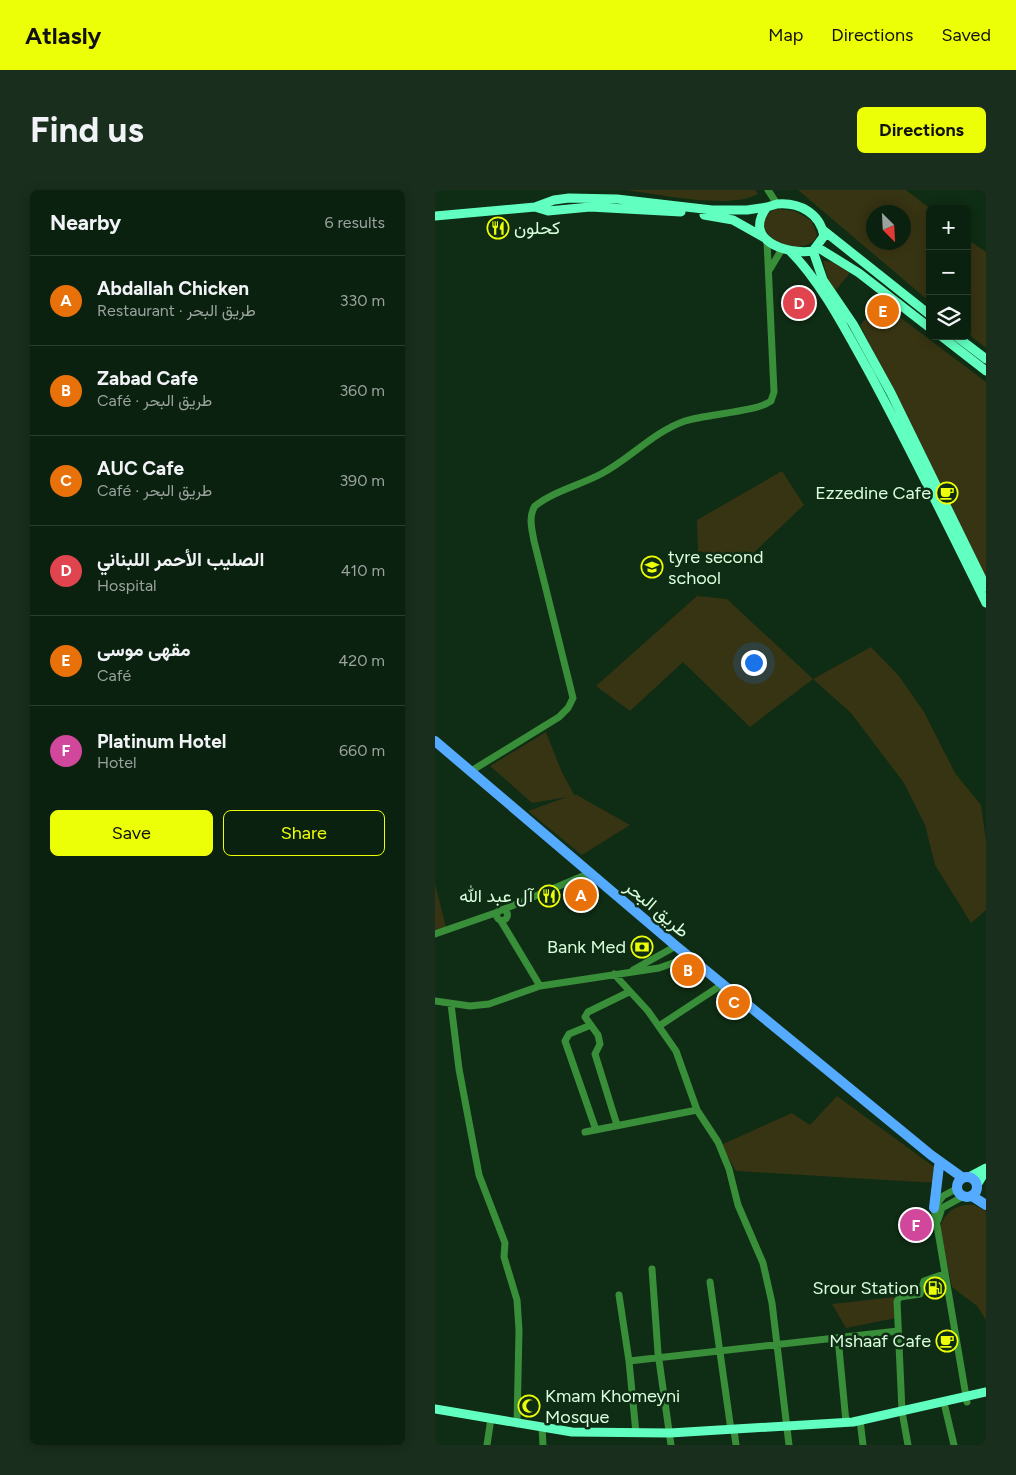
<!DOCTYPE html>
<meta charset="utf-8">
<style>
body{margin:0;font-family:Figtree,Vazirmatn,sans-serif;background:#192e1d;color:#f1f3f6}
.controls{position:absolute;right:15px;top:15px;display:grid;overflow:hidden;border-radius:8px;box-shadow:0 2px 12px #0003}
.controls button{width:45px;height:45px;display:grid;place-items:center;padding:0;border:0;border-bottom:1px solid #2b3e2f;background:#0b210f;color:#f1f3f6;font:25px sans-serif}
.compass{position:absolute;left:431px;top:15px;width:45px;height:45px;border-radius:50%;background:#0b210f;box-shadow:0 2px 12px #0003;rotate:156deg}
.you{position:absolute;left:318px;top:472px;width:18px;height:18px;margin:-12px;border:4px solid #fff;border-radius:50%;background:#1a73e8;box-shadow:0 0 0 8px #1a73e833}
.badge{display:grid;place-items:center;width:32px;height:32px;border-radius:50%;background:#ecff06;color:#fff;font-size:16px;font-weight:700}
.pin{position:absolute;translate:-50% -50%;border:2px solid #fff;box-shadow:0 1px 5px #0006}
.list{margin:0;padding:0;list-style:none}
h2{display:flex;justify-content:space-between;align-items:center;height:65px;margin:0;padding:0 20px;font-size:21px}
h2 small{font-size:16px;font-weight:400;color:#9aa39e}
.list li{display:grid;grid-template-columns:32px 1fr auto;gap:15px;align-items:center;box-sizing:border-box;height:90px;padding:0 20px;border-top:1px solid #2b3e2f}
.list b{display:block;font-size:19px;white-space:nowrap}
.list p{margin:0;font-size:16px;white-space:nowrap;color:#9aa39e}
.list em{font-size:16px;font-style:normal;color:#9aa39e}
.actions{display:flex;gap:10px;padding:15px 20px}
.actions a{flex:1;padding:11px 0;border:1px solid #ecff06;border-radius:8px;text-align:center;font-size:18px;color:#ecff06}
.actions .main{background:#ecff06;color:#111}
.icon{flex:none;width:28px;height:28px;fill:none;stroke:currentColor;stroke-width:2;stroke-linecap:round;stroke-linejoin:round}
.map{position:relative;flex:none;width:551px;height:1255px;overflow:hidden;border-radius:8px}
header{display:flex;align-items:center;gap:30px;box-sizing:border-box;height:70px;padding:0 25px;background:#ecff06;color:#111}
header strong{font-size:24px}
nav{display:flex;gap:28px;margin-inline-start:auto;font-size:18px}
.intro{display:flex;align-items:center;justify-content:space-between;box-sizing:border-box;height:120px;padding:0 30px}
h1{margin:0;font-size:35px}
.button{padding:12px 22px;border-radius:8px;background:#ecff06;color:#111;font-size:18px;font-weight:700}
main{display:flex;gap:30px;padding:0 30px}
aside{flex:1;background:#0b210f;border-radius:8px;box-shadow:0 2px 12px #0003}
.map>svg:first-child{display:block}
.green{fill:#363412;fill-rule:evenodd}
.lines{fill:none;stroke-linecap:round;stroke-linejoin:round}
.minor{stroke:#388e39;stroke-width:7}
.major{stroke:#61ffc0;stroke-width:9}
.highway{stroke:#55abff;stroke-width:10}
.labels{text-anchor:middle;dominant-baseline:central;stroke-width:5;stroke-linejoin:round;paint-order:stroke}
.poi-label{font-size:18px;fill:#daffdd;stroke:#0f2c14;text-anchor:end}
.street-label{font-size:18px;fill:#daffdd;stroke:#0f2c14}
</style>
<header>
<strong>Atlasly</strong>
<nav><a>Map</a><a>Directions</a><a>Saved</a></nav>
</header>
<div class="intro"><h1>Find us</h1><a class="button">Directions</a></div>
<main>
<aside>
<h2>Nearby<small>6 results</small></h2>
<ul class="list">
<li><span class="badge" style="background:#e8710a">A</span><div><b>Abdallah Chicken</b><p>Restaurant · طريق البحر</p></div><em>330 m</em></li>
<li><span class="badge" style="background:#e8710a">B</span><div><b>Zabad Cafe</b><p>Café · طريق البحر</p></div><em>360 m</em></li>
<li><span class="badge" style="background:#e8710a">C</span><div><b>AUC Cafe</b><p>Café · طريق البحر</p></div><em>390 m</em></li>
<li><span class="badge" style="background:#e0444e">D</span><div><b>الصليب الأحمر اللبناني</b><p>Hospital</p></div><em>410 m</em></li>
<li><span class="badge" style="background:#e8710a">E</span><div><b>مقهى موسى</b><p>Café</p></div><em>420 m</em></li>
<li><span class="badge" style="background:#d1479c">F</span><div><b>Platinum Hotel</b><p>Hotel</p></div><em>660 m</em></li>
</ul>
<div class="actions"><a class="main">Save</a><a>Share</a></div>
</aside>
<div class="map">
<svg width="551" height="1255" viewBox="0 0 551 1255">
<rect width="100%" height="100%" fill="#0f2c14"/>
<path class="green" d="M190,0H320L323,4C295,20 224,4 190,0Z
M363,0H471L496,19L495,112ZM438,22H468V52H438Z
M342,19L360,21L377,31L382,45L379,51C349,72 307,31 342,19Z
M532,49L551,62V158L532,143Z
M388,71L401,72L415,83L400,101L394,94Z
M446,113L551,192V388L425,135Z
M347,281L369,315L310,371L263,361L262,330Z
M262,406L292,409L378,489L436,457L464,486L489,522L520,583L546,615L551,651V720L536,733L500,675L490,635L469,593L416,523L378,489L315,537L248,472L195,521L161,496Z
M111,542L126,580L139,605H142L195,635L147,665L93,621L132,607L97,613L55,576Z
M0,694L12,741L0,745Z
M402,906L502,979L501,993L301,981L286,955L357,923L375,935Z
M539,1015L551,1021V1130L542,1116L517,1097L505,1037C510,1021 523,1013 539,1015Z
M460,1107L461,1128L411,1138L397,1114Z"/>
<g class="lines">
<path class="minor" d="M333,0L342,14
M335,79L347,59
M36,581L124,527L133,518L138,508L99,351C97,339 93,327 100,316C119,301 145,295 166,284C195,269 218,242 250,231C272,224 321,222 336,211L339,202L332,51
M61.5 725a5.5 5.5 0 1 1 11 0a5.5 5.5 0 1 1-11 0Z
M67,720L155,683
M66,731L105,796
M0,744L63,722
M198,780L241,756
M179,784L213,821L241,861L262,920L283,952L294,979L303,1015L328,1073L337,1113L354,1255
M0,811L35,816L54,814L105,796L224,778L255,767
M16,814L24,879L44,985L70,1053L69,1067L82,1110L84,1140L82,1234
M156,835L134,844L130,851L161,940
M224,836L288,794
M182,935L160,864L165,854L163,845L150,827L153,822L194,802
M150,942L262,920
M523,998L508,1006L499,1018L532,1212
M503,1030L507,1018L529,1006
M217,1079L223,1163L236,1255
M275,1092L296,1240
M184,1105L194,1171
M403,1148L411,1232
M510,1217L519,1255
M467,1221L462,1111L465,1107L485,1104L489,1091L509,1084
M468,1227L473,1255
M425,1230L428,1255
M107,1238L108,1255
M299,1240L301,1255
M201,1243L194,1171L463,1141
M52,1255L56,1228"/>
<path class="major" d="M342,14C364,12 385,23 389,46L378,61C351,65 307,50 332,17Z
M100,17L113,21L155,17L246,22
M269,25L298,30L330,48
M0,26L100,17L119,10L134,8L182,9L277,20H312L332,17
M388,40L495,125
M382,57L424,83L495,138
M355,61C387,93 412,143 434,182C475,258 513,336 551,413
M378,61L388,90L418,134L456,203L551,397
M506,146L551,181
M521,146L551,169
M534,987L551,978
M542,995L551,980
M0,1219L137,1242L235,1243L418,1232L551,1202"/>
<path class="highway" d="M0,551L241,756L496,965L528,988
M522 997a10 10 0 1 1 20 0a10 10 0 1 1-20 0Z
M537,1006L551,1015
M499,1018L504,976"/>
</g>
<defs>
<g id="restaurant-ring" transform="scale(1.125)"><circle r="9.5" fill="#0f2c14" stroke="#ecff06" stroke-width="1.5"/><path d="M-5-6h1v4h1v-4h1v4h1v-4h1v5L-1.5 .5V6h-2V.5L-5-1ZM5-6V6H3V1.5H1.5Q1.5-4 5-6Z" fill="#ecff06"/></g>
<g id="cafe-ring" transform="scale(1.125)"><circle r="9.5" fill="#0f2c14" stroke="#ecff06" stroke-width="1.5"/><path d="M-5.5-4.5H6V0H3Q3 3.5 0 3.5H-2.5Q-5.5 3.5-5.5 0ZM3-3.2v2h1.7v-2ZM-6 4.5H4V6H-6Z" fill="#ecff06"/></g>
<g id="school-ring" transform="scale(1.125)"><circle r="9.5" fill="#0f2c14" stroke="#ecff06" stroke-width="1.5"/><path d="M0-5L7-2L0 1L-7-2ZM-4 1L0 2.5L4 1V4Q0 6-4 4Z" fill="#ecff06"/></g>
<g id="bank-ring" transform="scale(1.125)"><circle r="9.5" fill="#0f2c14" stroke="#ecff06" stroke-width="1.5"/><path d="M-6-4H6V4H-6ZM0-2.3a2.3 2.3 0 1 0 0 4.6a2.3 2.3 0 1 0 0-4.6Z" fill="#ecff06"/></g>
<g id="fuel-ring" transform="scale(1.125)"><circle r="9.5" fill="#0f2c14" stroke="#ecff06" stroke-width="1.5"/><path d="M-5.5-6h7V0h2V4h1.3V-2.5L3-4.5l.8-.8L6-3V5H2.5V1h-1V6h-7ZM-4.2-4.7v3.2H.2V-4.7Z" fill="#ecff06"/></g>
<g id="mosque-ring" transform="scale(1.125)"><circle r="9.5" fill="#0f2c14" stroke="#ecff06" stroke-width="1.5"/><path d="M3.5-4.9A6 6 0 1 0 3.5 4.9A5 5 0 1 1 3.5-4.9Z" fill="#ecff06"/></g>
</defs>
<g fill-rule="evenodd">
<use href="#restaurant-ring" x="63" y="38"/>
<use href="#cafe-ring" x="512" y="303"/>
<use href="#school-ring" x="217" y="377"/>
<use href="#restaurant-ring" x="114" y="706"/>
<use href="#bank-ring" x="207" y="757"/>
<use href="#fuel-ring" x="500" y="1098"/>
<use href="#cafe-ring" x="512" y="1151"/>
<use href="#mosque-ring" x="94" y="1216"/>
</g>
<g class="labels">
<g class="poi-label">
<text x="79" y="38" text-anchor="start">كحلون</text>
<text x="496" y="303">Ezzedine Cafe</text>
<text x="233" y="367" text-anchor="start">tyre second<tspan x="233" dy="21">school</tspan></text>
<text x="98" y="706">آل عبد الله</text>
<text x="191" y="757">Bank Med</text>
<text x="484" y="1098">Srour Station</text>
<text x="496" y="1151">Mshaaf Cafe</text>
<text x="110" y="1206" text-anchor="start">Kmam Khomeyni<tspan x="110" dy="21">Mosque</tspan></text>
</g>
<g class="street-label">
<text transform="translate(222 719) rotate(40)">طريق البحر</text>
</g>
</g>
</svg>
<div class="controls">
<button>+</button>
<button>−</button>
<button><svg class="icon" aria-label="layers" viewBox="0 0 24 24"><path d="M12 4l9 5-9 5-9-5zM3 14l9 5 9-5"/></svg></button>
</div>
<svg class="compass" viewBox="-18 -18 36 36"><path d="M0-13l5 13h-10z" fill="#e53935"/><path d="M0 13l5-13h-10z" fill="#9aa39e"/></svg>
<div class="you"></div>
<div class="pin badge" style="left:146px;top:705px;background:#e8710a">A</div>
<div class="pin badge" style="left:253px;top:780px;background:#e8710a">B</div>
<div class="pin badge" style="left:299px;top:812px;background:#e8710a">C</div>
<div class="pin badge" style="left:364px;top:113px;background:#e0444e">D</div>
<div class="pin badge" style="left:448px;top:121px;background:#e8710a">E</div>
<div class="pin badge" style="left:481px;top:1035px;background:#d1479c">F</div>
</div>
</main>
